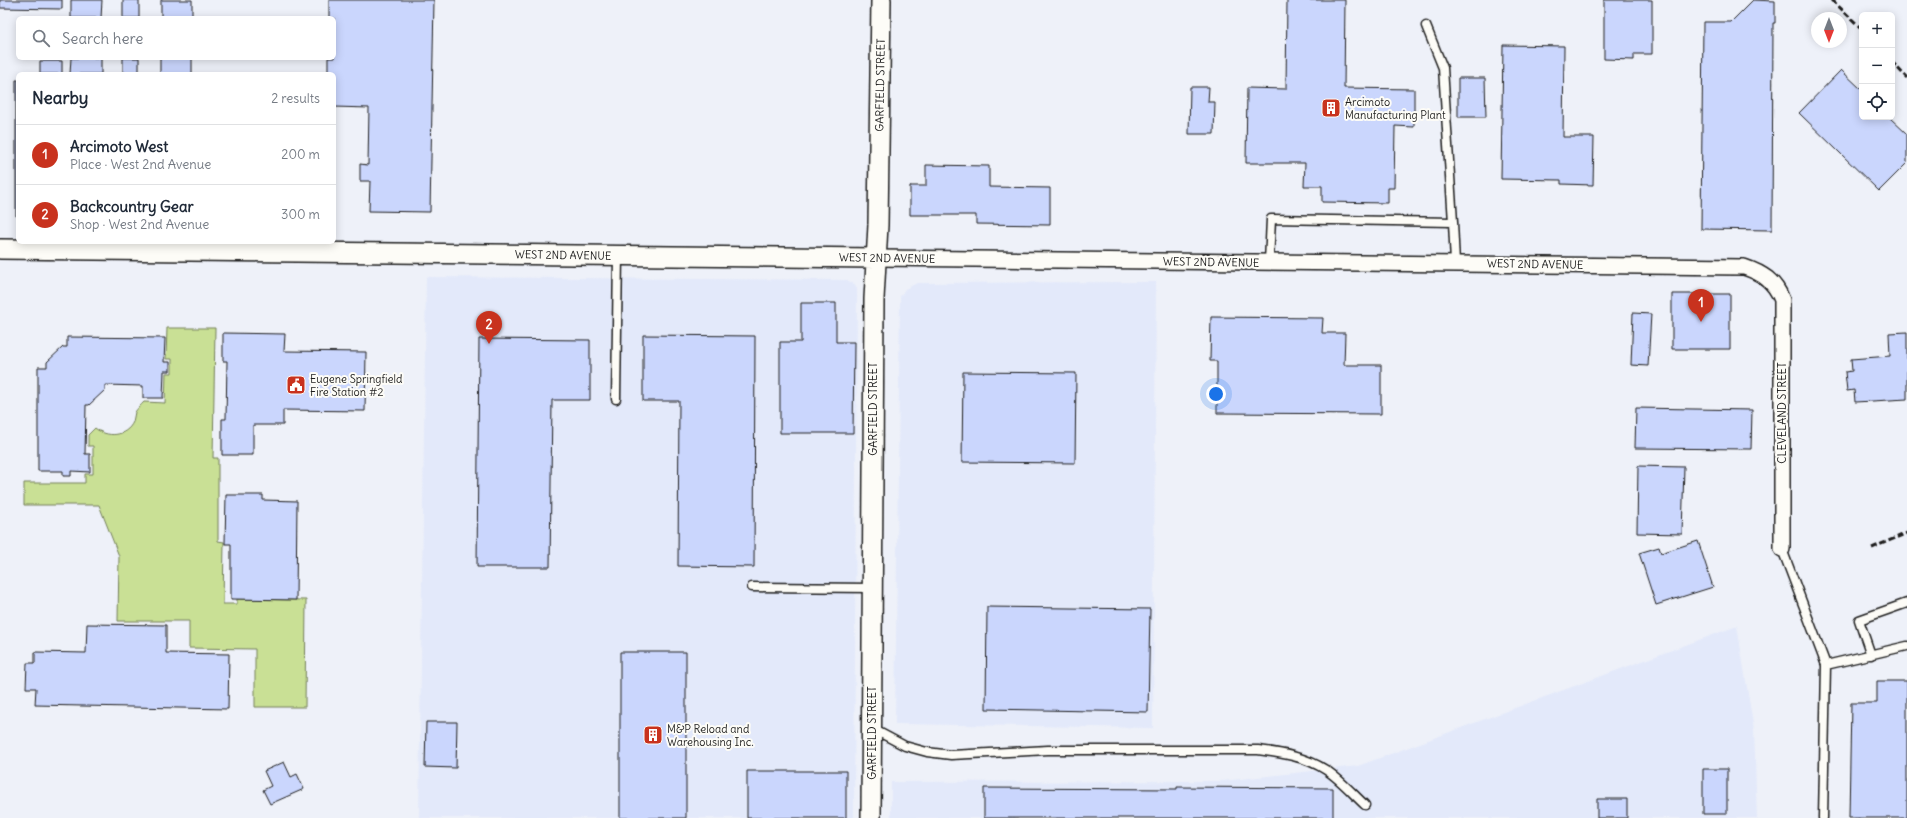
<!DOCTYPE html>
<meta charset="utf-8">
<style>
body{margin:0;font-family:Delius,sans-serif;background:#f2f2f3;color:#1f2937}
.controls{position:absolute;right:12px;top:12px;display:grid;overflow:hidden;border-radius:6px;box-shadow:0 2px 10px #0003}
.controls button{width:36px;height:36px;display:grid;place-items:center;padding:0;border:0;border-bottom:1px solid #e0e1e3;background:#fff;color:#1f2937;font:20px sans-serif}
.compass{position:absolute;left:1811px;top:12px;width:36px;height:36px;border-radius:50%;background:#fff;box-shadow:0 2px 10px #0003;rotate:180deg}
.you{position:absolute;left:1216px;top:394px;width:14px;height:14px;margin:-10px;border:3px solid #fff;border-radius:50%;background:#1a73e8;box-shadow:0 0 0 6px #1a73e833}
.badge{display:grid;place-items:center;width:26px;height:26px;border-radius:50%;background:#c8321e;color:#fff;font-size:13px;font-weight:700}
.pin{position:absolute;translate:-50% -33px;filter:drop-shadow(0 1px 2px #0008)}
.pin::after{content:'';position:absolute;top:21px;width:14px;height:12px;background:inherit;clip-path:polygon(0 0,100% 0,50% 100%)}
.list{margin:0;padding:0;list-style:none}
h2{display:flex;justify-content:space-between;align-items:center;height:52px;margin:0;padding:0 16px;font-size:17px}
h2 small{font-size:13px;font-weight:400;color:#747a83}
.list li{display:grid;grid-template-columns:26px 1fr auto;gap:12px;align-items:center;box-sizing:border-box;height:60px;padding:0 16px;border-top:1px solid #e0e1e3}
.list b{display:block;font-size:15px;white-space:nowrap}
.list p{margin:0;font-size:13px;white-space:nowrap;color:#747a83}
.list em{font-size:13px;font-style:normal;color:#747a83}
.icon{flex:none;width:22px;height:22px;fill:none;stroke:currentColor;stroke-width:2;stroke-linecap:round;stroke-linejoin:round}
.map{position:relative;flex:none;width:1907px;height:818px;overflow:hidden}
.search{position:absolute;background:#fff;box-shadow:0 2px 10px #0003;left:16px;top:16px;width:320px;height:44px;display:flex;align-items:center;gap:10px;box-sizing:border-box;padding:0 14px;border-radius:6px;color:#747a83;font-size:15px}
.panel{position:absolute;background:#fff;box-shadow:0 2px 10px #0003;left:16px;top:72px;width:320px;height:172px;border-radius:6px}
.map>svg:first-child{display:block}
.built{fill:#e3e9fa}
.green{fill:#c9e095;stroke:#727e58}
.building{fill:#cad6fd;stroke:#1c1c1c}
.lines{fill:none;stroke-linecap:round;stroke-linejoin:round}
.service-casing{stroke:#1c1c1c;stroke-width:11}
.minor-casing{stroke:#1c1c1c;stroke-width:18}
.tertiary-casing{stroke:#1c1c1c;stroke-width:22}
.service{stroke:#fdfcf7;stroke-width:8}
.minor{stroke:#fdfcf7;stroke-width:15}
.tertiary{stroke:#fdfcf7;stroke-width:19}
.rail{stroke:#1c1c1c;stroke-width:3;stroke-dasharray:6 3;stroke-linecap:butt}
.labels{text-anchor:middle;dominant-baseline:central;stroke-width:4;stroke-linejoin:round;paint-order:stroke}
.street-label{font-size:11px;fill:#1c1c1c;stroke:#fdfcf7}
.poi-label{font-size:11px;fill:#1c1c1c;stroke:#fdfcf7;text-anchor:start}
</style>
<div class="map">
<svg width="1907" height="818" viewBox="0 0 1907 818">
<rect width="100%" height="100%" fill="#eef1f9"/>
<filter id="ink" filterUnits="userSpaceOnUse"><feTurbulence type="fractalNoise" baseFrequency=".025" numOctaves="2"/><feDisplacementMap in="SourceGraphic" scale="8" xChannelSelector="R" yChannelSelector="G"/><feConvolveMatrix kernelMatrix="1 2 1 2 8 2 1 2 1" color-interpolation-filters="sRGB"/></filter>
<g filter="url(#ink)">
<path class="built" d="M426,277L847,280L854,284L857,289L854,818H419Z
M1156,282L1153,728L895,724L900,297L905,289L917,283Z
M1737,626L1754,730L1757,818H891V782L1222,781L1358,766Z"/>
<path class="green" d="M167,328H215L213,458H218V541L224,542L223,604H237V599L306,600L305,707H255V649L189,648V621H118L119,556L99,505H24V483H85V474H93V446H88V435L95,428C107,438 126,437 133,422C134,419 134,415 135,412C137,409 141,405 144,402L165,403L166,373H172V359H166Z"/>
<path class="building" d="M0,0H62V9L0,8Z
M71,0H102L101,18H71Z
M123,0H139V18H123Z
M161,0H192V18H161Z
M329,0H434L430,212L369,211L370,181H360V164L368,165L369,108L334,107V74H328V58H334V18H329Z
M1287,0H1345L1344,88L1414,89V127L1395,126L1394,188H1388V203L1322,202V186H1304L1305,163H1246L1247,88L1286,89Z
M1604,0H1652V54H1634V60L1604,59Z
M1753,0L1775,1V23H1773L1772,230L1701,229L1703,22H1731Z
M1503,45L1564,46L1563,137H1594L1593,185L1561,184V180L1501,179Z
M71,58H101V74H70Z
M123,58H139V74H123Z
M160,58H192V74H160Z
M40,61H62V74H40Z
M1841,70L1862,90V117H1889L1907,134V163L1879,191L1799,113Z
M1458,78H1485L1486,117H1458Z
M16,80H18V216H16Z
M1190,87H1209L1208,102H1215L1214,134H1189Z
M926,165L989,166V187L1050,188V225L976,224V215H910V186H926Z
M1672,294H1730V349H1672Z
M801,303H836V342H854L853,433H780V342H801Z
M1633,313L1651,314L1648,366L1631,365Z
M1211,317L1323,318L1322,333H1345L1344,365H1381V414L1217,413V361H1210Z
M1907,332V399L1855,402L1854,390L1847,391L1845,372L1852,371L1851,359L1890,356L1889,333Z
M223,333L285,334L284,351L366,352L365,411L283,410V425H253V455H222V419H226L227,361H223Z
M643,335L755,336L754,567L678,566L679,401H643Z
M67,337L165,338L164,362H170V371H164L163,398H143V386L105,385V390L89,405H86L85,454H90V472L71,471V476H63V471H38V367H47V362L63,347H67Z
M479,339L590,340V400H552L550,567H477Z
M963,372L1076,373L1075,463L962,462Z
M1636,408L1752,410L1751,449L1635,448Z
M1638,466L1684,467L1682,534L1637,533Z
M226,495H263V500L297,501L296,600L231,599V544H225Z
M1698,541L1713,587L1656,605L1639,553L1659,547L1661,553Z
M987,607L1150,609L1148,712L986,709Z
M87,624L166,625V653L229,654L228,709L35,705L36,688H26L27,663H35V652L86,653Z
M620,652H686V818H620Z
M1877,681H1907V818H1849L1851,703H1877Z
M426,722H457L456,768L425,767Z
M284,762L291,777L297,774L304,789L270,804L263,790L271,786L264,771Z
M1703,769H1727V814H1703Z
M747,771H846V818H747Z
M1177,787L1333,788V818H984V788L1177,789Z
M1597,799H1627V818H1597Z"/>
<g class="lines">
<g class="service-casing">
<path id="service" d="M1426,26L1443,68L1453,222
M1269,262L1271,219L1453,222L1455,263
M616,399L618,255
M1782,549L1826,665L1907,646
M752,587L873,588
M1871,655L1859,620L1907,603
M873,729L905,746L927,752L951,755L1048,750H1258C1282,753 1306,757 1326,770C1340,779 1353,794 1365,805
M1823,818L1826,665"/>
</g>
<g class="minor-casing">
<path id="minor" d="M876,258L1744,267C1762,273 1775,281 1782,300V549"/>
</g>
<g class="tertiary-casing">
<path id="tertiary" d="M0,249L876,258
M871,818L874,299L878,225L881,0"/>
</g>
<use href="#service" class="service"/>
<use href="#minor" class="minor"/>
<use href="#tertiary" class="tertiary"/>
<path class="rail" d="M1832,0L1862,29
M1892,62L1907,78
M1872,548L1907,533"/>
</g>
</g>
<defs>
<g id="building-square" transform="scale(1)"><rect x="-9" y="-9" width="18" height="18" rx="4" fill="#c8321e" stroke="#fdfcf7"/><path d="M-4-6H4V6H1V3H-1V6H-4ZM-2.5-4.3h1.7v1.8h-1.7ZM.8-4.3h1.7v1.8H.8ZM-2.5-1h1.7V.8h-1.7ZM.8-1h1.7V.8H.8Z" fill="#fff"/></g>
<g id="civic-square" transform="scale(1)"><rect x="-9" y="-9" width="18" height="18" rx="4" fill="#c8321e" stroke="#fdfcf7"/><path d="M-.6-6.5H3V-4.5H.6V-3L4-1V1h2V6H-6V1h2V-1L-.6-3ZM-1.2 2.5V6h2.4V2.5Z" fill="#fff"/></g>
</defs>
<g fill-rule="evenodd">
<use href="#building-square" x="1331" y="108"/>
<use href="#civic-square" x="296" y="385"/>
<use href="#building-square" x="653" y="735"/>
</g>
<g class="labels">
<g class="street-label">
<text transform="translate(880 85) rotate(-89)">GARFIELD STREET</text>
<text transform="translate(563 255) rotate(1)">WEST 2ND AVENUE</text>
<text transform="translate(887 258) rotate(1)">WEST 2ND AVENUE</text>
<text transform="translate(1211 262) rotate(1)">WEST 2ND AVENUE</text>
<text transform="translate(1535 264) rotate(1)">WEST 2ND AVENUE</text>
<text transform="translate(873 409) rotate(-90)">GARFIELD STREET</text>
<text transform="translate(1782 413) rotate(-90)">CLEVELAND STREET</text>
<text transform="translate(872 733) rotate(-90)">GARFIELD STREET</text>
</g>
<g class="poi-label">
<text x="1345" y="102">Arcimoto<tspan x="1345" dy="13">Manufacturing Plant</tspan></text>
<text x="310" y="379">Eugene Springfield<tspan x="310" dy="13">Fire Station #2</tspan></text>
<text x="667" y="729">M&amp;P Reload and<tspan x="667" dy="13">Warehousing Inc.</tspan></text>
</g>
</g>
</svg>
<div class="controls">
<button>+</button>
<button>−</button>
<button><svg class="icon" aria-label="locate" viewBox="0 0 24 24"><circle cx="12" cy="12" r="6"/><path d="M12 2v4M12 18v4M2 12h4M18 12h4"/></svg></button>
</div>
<svg class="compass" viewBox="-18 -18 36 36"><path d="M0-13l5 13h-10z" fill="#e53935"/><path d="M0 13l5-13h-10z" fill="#747a83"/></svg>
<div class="you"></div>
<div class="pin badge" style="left:1701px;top:322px">1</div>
<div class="pin badge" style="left:489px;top:344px">2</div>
<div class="search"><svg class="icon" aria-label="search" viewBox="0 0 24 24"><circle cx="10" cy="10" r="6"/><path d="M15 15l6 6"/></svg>Search here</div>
<section class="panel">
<h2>Nearby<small>2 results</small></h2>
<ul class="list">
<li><span class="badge">1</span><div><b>Arcimoto West</b><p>Place · West 2nd Avenue</p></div><em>200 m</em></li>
<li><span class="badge">2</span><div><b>Backcountry Gear</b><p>Shop · West 2nd Avenue</p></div><em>300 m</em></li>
</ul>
</section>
</div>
